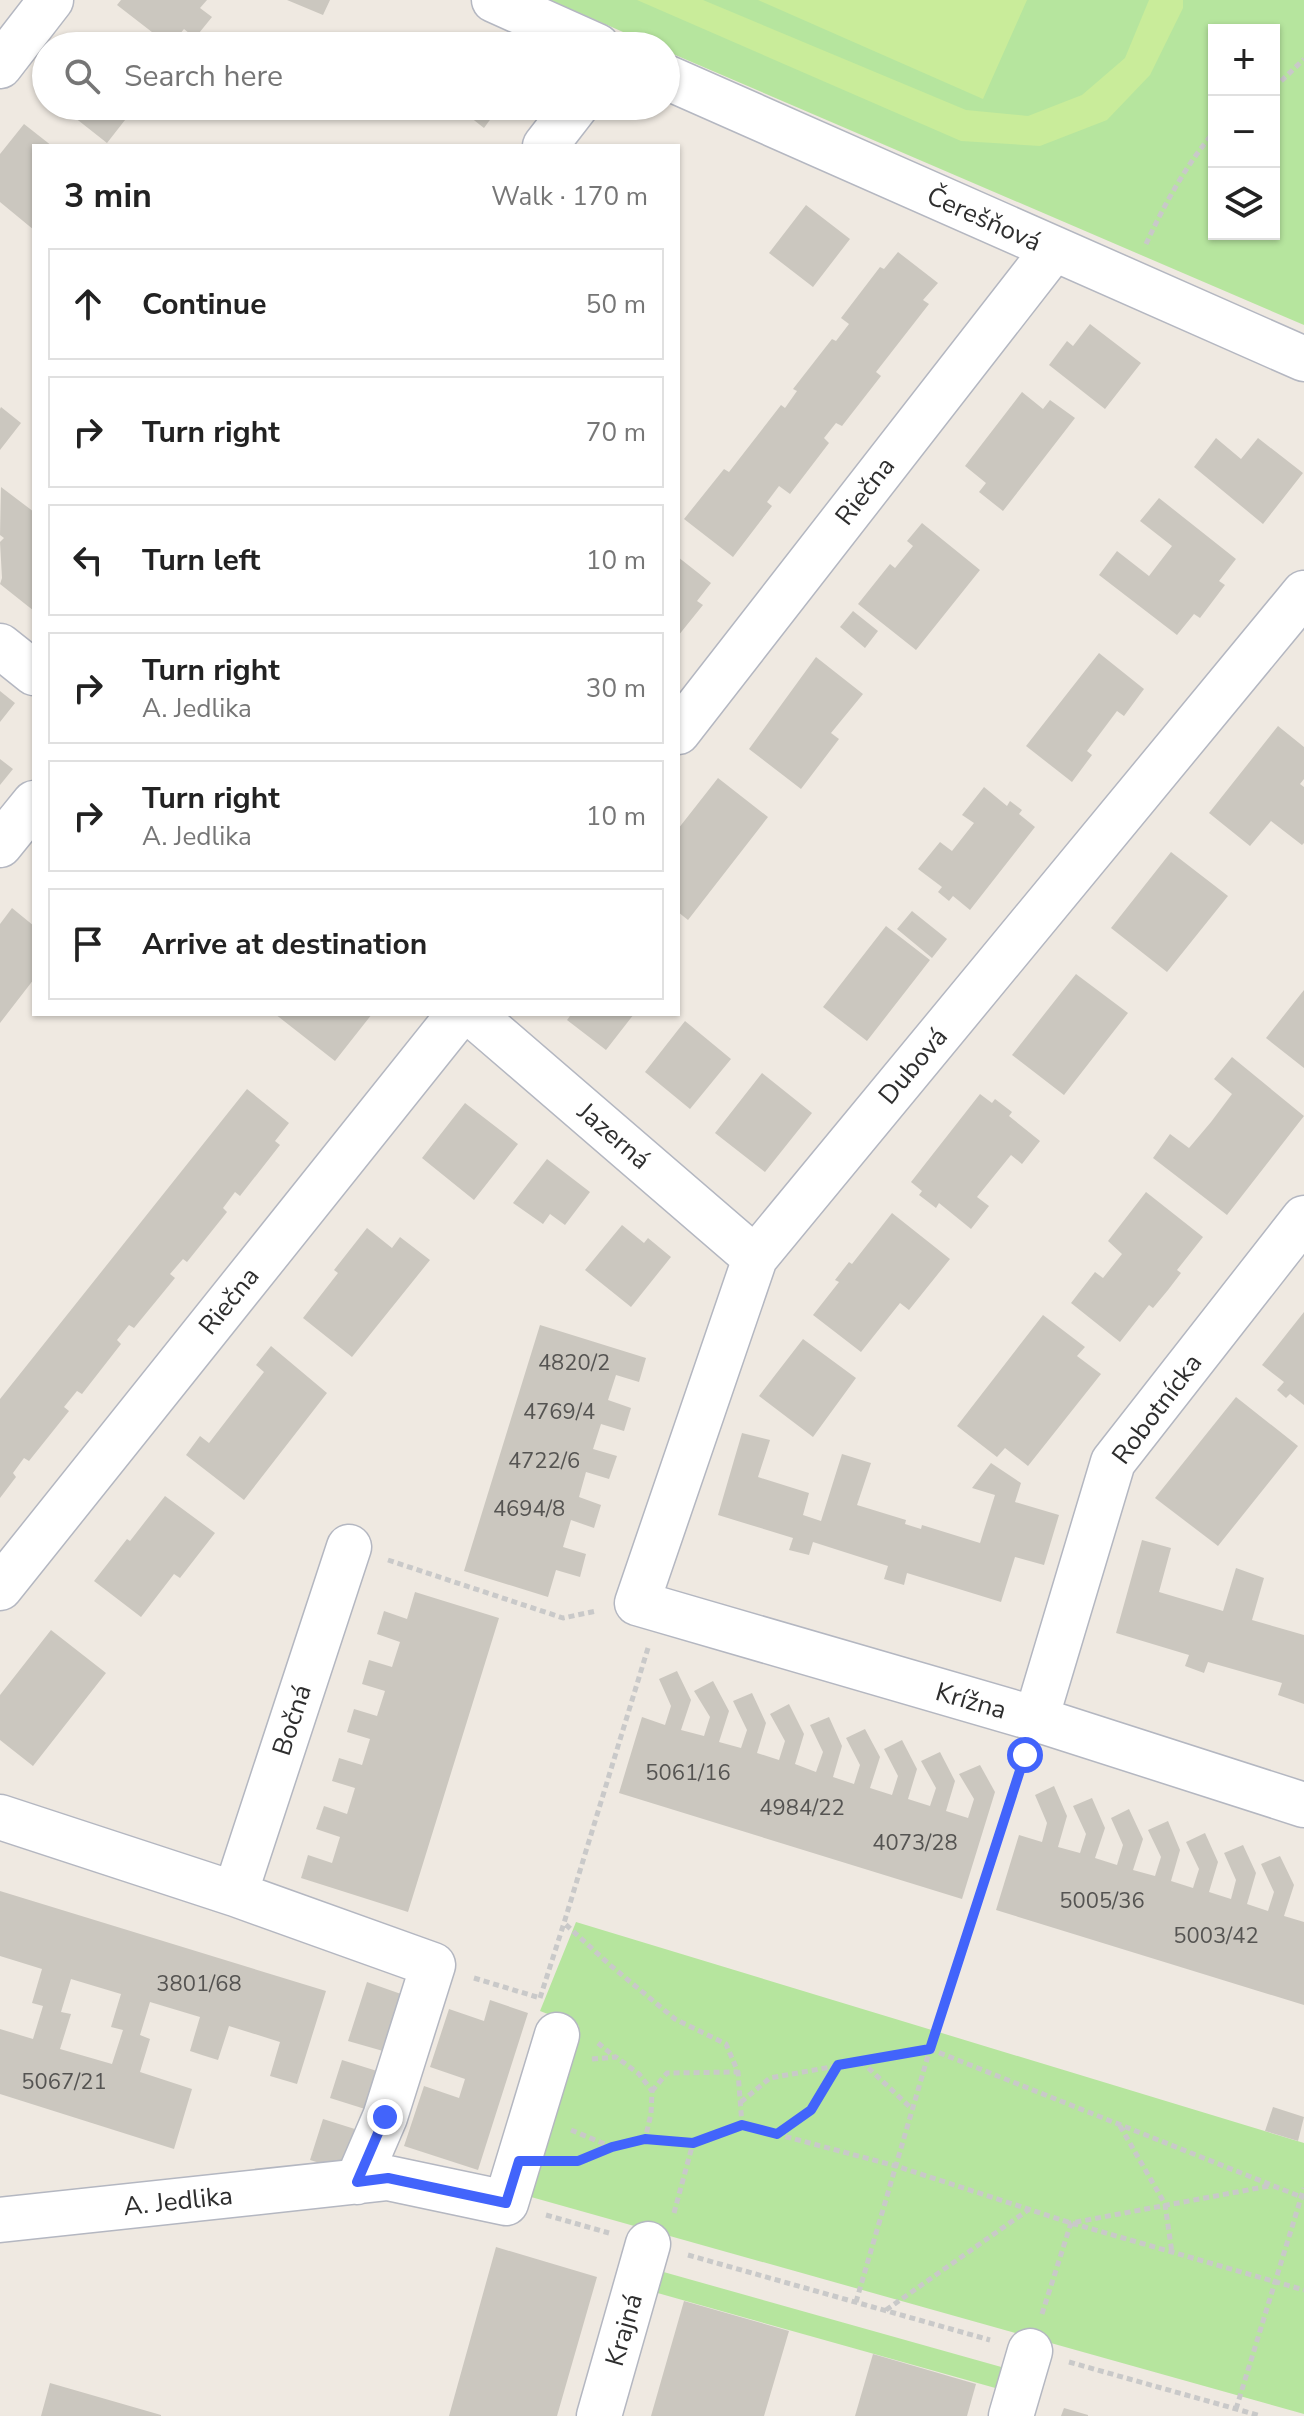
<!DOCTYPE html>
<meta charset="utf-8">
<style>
body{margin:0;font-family:"Nunito Sans",sans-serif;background:#f2f2f2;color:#222}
.controls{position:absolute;right:24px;top:24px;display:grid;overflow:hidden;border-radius:0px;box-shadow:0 2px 6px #0004}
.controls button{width:72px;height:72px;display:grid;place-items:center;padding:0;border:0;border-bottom:2px solid #e0e0e0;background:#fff;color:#222;font:40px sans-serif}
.stop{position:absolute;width:24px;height:24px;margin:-18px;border:6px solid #4264fb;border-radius:50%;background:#fff}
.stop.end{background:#4264fb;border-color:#fff;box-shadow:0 2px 8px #0008}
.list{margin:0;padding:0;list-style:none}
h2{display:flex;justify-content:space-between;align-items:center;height:104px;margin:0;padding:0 32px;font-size:34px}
h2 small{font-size:26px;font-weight:400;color:#767676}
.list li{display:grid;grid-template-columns:52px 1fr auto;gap:24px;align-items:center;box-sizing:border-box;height:112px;margin:0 16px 16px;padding:0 16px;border:2px solid #e0e0e0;border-radius:0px}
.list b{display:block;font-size:30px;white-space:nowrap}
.list p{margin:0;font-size:26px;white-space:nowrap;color:#767676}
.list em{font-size:26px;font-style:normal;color:#767676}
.icon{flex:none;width:44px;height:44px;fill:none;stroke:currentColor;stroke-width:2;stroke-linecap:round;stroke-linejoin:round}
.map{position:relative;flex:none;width:1304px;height:2416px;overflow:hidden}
.search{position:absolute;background:#fff;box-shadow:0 2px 6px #0004;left:32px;top:32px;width:648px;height:88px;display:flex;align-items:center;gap:20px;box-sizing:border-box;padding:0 28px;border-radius:44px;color:#767676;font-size:30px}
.panel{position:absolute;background:#fff;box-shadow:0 2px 6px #0004;left:32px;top:144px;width:648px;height:872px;border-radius:0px}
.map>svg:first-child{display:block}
.green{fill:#b6e59e;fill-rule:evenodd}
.pitch{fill:#c9ec9a}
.building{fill:#cbc7bf;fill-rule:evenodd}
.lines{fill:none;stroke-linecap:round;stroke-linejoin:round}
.minor-casing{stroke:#b4b7c1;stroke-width:47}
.path{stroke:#c9c9c9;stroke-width:5;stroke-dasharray:6 4;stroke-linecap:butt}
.minor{stroke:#fff;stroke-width:44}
.route{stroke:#4264fb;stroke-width:10}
.labels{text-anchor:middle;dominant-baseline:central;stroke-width:6;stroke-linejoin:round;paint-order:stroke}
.number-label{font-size:22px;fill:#555452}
.street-label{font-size:26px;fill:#2e2e2e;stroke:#fff}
</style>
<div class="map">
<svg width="1304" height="2416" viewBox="0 0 1304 2416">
<rect width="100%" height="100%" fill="#efe9e1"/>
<path class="green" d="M550,0H1304V325L666,51V46H655ZM1214,30H1274V234H1214Z
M576,1922L1304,2143V2414L524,2195L579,2026L540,2011Z
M660,2271L1012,2370L1006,2391L654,2292Z"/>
<path class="pitch" d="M637,0H703L966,110L1028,116L1082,95L1125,58L1149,0H1183V8L1150,75L1107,120L1040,146L961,141Z
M758,0H1027L983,99Z"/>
<path class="building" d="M121,0H207L200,8L212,17L195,38L184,29L170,46L117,5Z
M287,0H330L323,15Z
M60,106H136L107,143Z
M242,106H270L259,120Z
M456,106H500L484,128Z
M24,124L52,146H34V230L0,202V154Z
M806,205L850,239L813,287L769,253Z
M898,252L938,283L923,300L929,304L876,372L881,376L842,426L836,423L824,438L829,443L790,494L779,486L767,502L772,506L733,557L684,519L724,469L729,472L781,405L785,408L797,391L793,389L832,339L836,341L849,324L841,318L880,267L884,269Z
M1090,324L1141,363L1105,409L1049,365L1067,341L1073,346Z
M1022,392L1043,409L1050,400L1075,418L1003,511L979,492L986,483L965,466Z
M1,407L21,423L0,450V409Z
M1216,438L1241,459L1258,438L1303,473L1263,524L1194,467Z
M1,487L34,512V611L0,584L2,578L0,542L4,538L0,535Z
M1159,498L1236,559L1219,581L1225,585L1200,618L1194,614L1177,635L1099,575L1117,551L1149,576L1172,546L1140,521Z
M922,523L980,570L916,650L858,604L890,564L895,568L913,546L907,541Z
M678,557L711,583L697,601L703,605L678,636Z
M853,611L878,631L865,648L840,627Z
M1099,653L1144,689L1124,716L1117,711L1087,751L1092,755L1072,782L1026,746Z
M816,657L863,694L831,733L839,739L801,789L749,749Z
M0,691L15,703L0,722Z
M1278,726L1304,747V779L1300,784L1304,787V843L1302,845L1271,821L1250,846L1209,813Z
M0,759L13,769L0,785Z
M718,778L768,817L688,920L678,912V829Z
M984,787L1007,806L1010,801L1022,810L1019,814L1035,827L970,910L953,896L949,901L938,892L942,887L918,869L940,842L952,851L974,823L962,815Z
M1171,852L1228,896L1167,972L1111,928Z
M12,908L34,926V979L0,1023V924Z
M912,911L947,939L932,958L897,929Z
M886,926L930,960L867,1041L823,1007Z
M1076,974L1128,1013L1064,1095L1012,1055Z
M1304,990V1068L1266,1038Z
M275,1014H372L335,1061Z
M567,1014H634L606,1050L567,1020L570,1016Z
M685,1021L731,1059L690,1109L645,1072Z
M1232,1057L1304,1116L1227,1215L1153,1158L1170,1134L1189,1148L1211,1122L1232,1094L1214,1079Z
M762,1073L812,1113L765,1172L715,1133Z
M247,1089L289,1123L275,1141L280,1145L240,1196L235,1192L223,1208L227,1212L187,1262L183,1259L170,1274L175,1278L134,1328L129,1325L117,1340L121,1344L82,1394L77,1391L64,1407L69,1411L29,1461L24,1458L13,1473L16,1477L0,1498V1399Z
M980,1094L992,1103L995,1099L1012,1112L1009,1116L1040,1141L1022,1164L1011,1155L977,1197L989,1206L971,1229L939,1203L936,1208L919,1195L922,1191L911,1182Z
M465,1103L518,1144L474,1200L422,1158Z
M547,1159L590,1192L565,1225L550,1214L543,1224L513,1203Z
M1146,1192L1203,1237L1177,1270L1181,1273L1168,1290L1153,1308L1149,1305L1120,1342L1071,1303L1095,1272L1103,1278L1122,1254L1108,1241Z
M892,1213L950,1259L909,1310L900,1303L861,1352L813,1315L839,1282L835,1280L849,1262L852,1264Z
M622,1225L644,1243L648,1238L671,1257L631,1307L585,1270Z
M367,1228L392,1248L400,1237L430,1260L352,1357L303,1318L338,1273L334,1270Z
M1304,1312V1405L1290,1394L1286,1398L1277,1390L1284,1382L1262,1365Z
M1043,1315L1085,1347L1077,1356L1101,1374L1028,1466L1005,1448L997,1457L957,1426Z
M540,1325L646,1358L639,1382L616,1375L608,1400L631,1408L624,1431L601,1424L593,1449L617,1456L609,1479L586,1472L579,1497L601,1505L594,1528L571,1520L563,1547L586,1554L580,1577L556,1570L548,1597L464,1571Z
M803,1339L856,1378L813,1437L759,1396Z
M271,1346L327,1393L244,1500L186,1455L200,1436L209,1443L236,1408L264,1372L256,1365Z
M1236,1397L1298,1446L1218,1546L1155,1498Z
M742,1433L770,1440L758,1477L809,1493L803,1515L821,1521L842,1454L871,1463L857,1505L906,1520L905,1524L921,1529L922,1525L980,1543L995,1495L972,1488L991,1463L1021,1483L1015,1502L1059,1515L1044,1565L1015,1557L1001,1602L907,1573L904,1585L884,1579L888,1566L813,1542L809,1555L789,1550L793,1538L718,1515Z
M165,1496L215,1533L180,1578L174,1574L141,1617L94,1581L127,1539L130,1541Z
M1142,1540L1171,1548L1159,1592L1223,1611L1236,1568L1264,1578L1252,1620L1304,1635V1704L1278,1695L1282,1683L1208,1662L1204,1673L1185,1666L1189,1655L1116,1633Z
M415,1592L499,1618L408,1912L301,1878L308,1855L332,1863L340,1837L316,1829L324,1806L347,1814L355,1788L332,1781L339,1758L362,1765L370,1739L347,1732L354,1709L377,1716L385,1691L362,1684L369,1660L392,1667L400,1642L377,1634L384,1611L407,1619Z
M51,1630L106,1673L33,1766L0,1740V1695Z
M677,1671L691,1700L681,1730L704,1736L710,1717L694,1691L713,1681L729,1711L719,1742L741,1748L747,1730L733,1701L752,1693L766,1723L757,1753L779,1760L785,1741L770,1714L789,1704L804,1734L795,1764L816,1772L823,1752L810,1725L829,1717L842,1746L833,1777L854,1784L860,1765L846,1738L865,1729L880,1757L870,1788L892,1795L898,1776L884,1749L902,1740L917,1769L908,1799L930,1806L936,1788L921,1761L940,1752L955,1781L946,1811L968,1818L974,1799L959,1774L980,1765L995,1792L962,1899L619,1793L642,1717L665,1725L671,1706L659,1679Z
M1054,1786L1067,1816L1058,1847L1080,1853L1086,1834L1073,1806L1092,1798L1105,1828L1095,1858L1117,1865L1123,1845L1111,1818L1129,1809L1143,1839L1133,1870L1155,1876L1161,1857L1148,1830L1168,1821L1180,1850L1171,1881L1193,1888L1199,1869L1186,1842L1205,1833L1218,1862L1209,1892L1231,1899L1236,1880L1224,1853L1243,1845L1256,1873L1247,1904L1268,1911L1274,1892L1261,1864L1280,1856L1294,1885L1284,1916L1304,1922V2005L996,1910L1019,1835L1042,1842L1047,1823L1035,1795Z
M0,1891L326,1991L297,2084L270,2076L280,2042L229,2026L218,2060L202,2055L190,2051L200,2017L150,2002L140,2035L150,2039L140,2072L192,2089L174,2149L0,2094V2029L33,2039L43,2006L32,2003L42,1969L0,1956ZM71,1979L121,1994L111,2027L123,2030L112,2064L60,2049L71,2014L61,2012Z
M367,1982L401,1994L383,2051L348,2041Z
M490,2000L528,2013L478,2170L404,2146L424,2086L459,2098L465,2079L430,2067L449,2009L484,2021Z
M342,2060L377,2071L365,2109L330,2098Z
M1273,2107L1304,2117L1298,2141L1265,2131Z
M323,2119L358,2130L345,2171L310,2160Z
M496,2247L597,2277L557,2416H449Z
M684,2301L789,2331L764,2416H651Z
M873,2354L976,2384L967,2416H855Z
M50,2383L161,2415V2416H41Z
M1064,2408L1088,2415V2416H1061Z"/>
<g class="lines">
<g class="minor-casing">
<path id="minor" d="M494,0L597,46
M0,66L51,0
M666,77L1304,359
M545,146L576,106
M1304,593L755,1258L637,1603L1036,1719L1304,1805
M0,646L34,673
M678,732L1053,250
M0,845L34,803
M472,1014L755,1258
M0,1588L459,1014
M1036,1719L1113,1462L1304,1218
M0,1817L235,1894L349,1547
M235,1894L433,1965L385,2117L357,2182
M0,2220L388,2178L506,2203L557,2035
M599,2416L648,2244
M1011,2416L1030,2351"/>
</g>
<path class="path" d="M1274,88L1304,59
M1146,244C1164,205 1186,165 1214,132
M388,1560L563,1618L596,1611
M648,1648L564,1923L610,1965L675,2019L726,2044L738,2072L742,2125
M474,1978L537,1997
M540,1998L564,1923
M598,2043L615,2057
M592,2059L616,2057L639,2074L652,2091L651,2114L645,2139
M861,2061L912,2109
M652,2091L667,2073L738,2072
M741,2102L770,2078L930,2049L1304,2198
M1120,2126L1165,2204L1172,2253
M571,2130L612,2147
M778,2133L811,2110L838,2065
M564,2161H578L612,2147L645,2139L693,2143L742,2125L896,2166L1071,2223L1304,2290
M674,2213L693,2143
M546,2215L609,2233
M688,2255L990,2340
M856,2302L930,2049L1023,1760
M886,2310L1028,2210
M1042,2314L1071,2223L1269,2186
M1069,2362L1261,2416
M1236,2409L1304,2188"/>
<use href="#minor" class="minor"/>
</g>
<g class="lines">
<path class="route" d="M385,2117L357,2182L388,2178L506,2203L519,2161H578L612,2147L645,2139L693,2143L742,2125L777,2134L811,2110L838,2065L930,2049L1025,1755"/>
</g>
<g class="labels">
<g class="number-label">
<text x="574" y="1363">4820/2</text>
<text x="559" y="1412">4769/4</text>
<text x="544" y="1461">4722/6</text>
<text x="529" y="1509">4694/8</text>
<text x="688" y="1773">5061/16</text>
<text x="802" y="1808">4984/22</text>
<text x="915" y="1843">4073/28</text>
<text x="1102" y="1901">5005/36</text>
<text x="1216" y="1936">5003/42</text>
<text x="199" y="1984">3801/68</text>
<text x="64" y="2082">5067/21</text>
</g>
<g class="street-label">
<text transform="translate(984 219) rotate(24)">Čerešňová</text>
<text transform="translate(865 491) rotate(-52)">Riečna</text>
<text transform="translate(913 1066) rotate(-50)">Dubová</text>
<text transform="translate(614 1136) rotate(41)">Jazerná</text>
<text transform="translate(229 1301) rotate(-51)">Riečna</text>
<text transform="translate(1157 1409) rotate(-53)">Robotnícka</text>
<text transform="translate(971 1701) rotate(16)">Krížna</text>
<text transform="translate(292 1720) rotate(-72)">Bočná</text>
<text transform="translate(178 2201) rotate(-6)">A. Jedlika</text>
<text transform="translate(624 2330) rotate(-74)">Krajná</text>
</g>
</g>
</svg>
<div class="controls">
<button>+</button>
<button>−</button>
<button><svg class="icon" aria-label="layers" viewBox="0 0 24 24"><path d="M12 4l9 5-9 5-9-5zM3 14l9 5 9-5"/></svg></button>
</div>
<div class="stop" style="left:1025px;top:1755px"></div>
<div class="stop end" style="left:385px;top:2117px"></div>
<div class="search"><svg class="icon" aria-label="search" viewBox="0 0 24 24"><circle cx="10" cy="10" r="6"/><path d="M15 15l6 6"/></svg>Search here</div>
<section class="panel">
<h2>3 min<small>Walk · 170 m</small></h2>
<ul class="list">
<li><svg class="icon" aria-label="ahead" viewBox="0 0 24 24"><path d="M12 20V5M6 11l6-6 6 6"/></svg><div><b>Continue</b></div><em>50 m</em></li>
<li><svg class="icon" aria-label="right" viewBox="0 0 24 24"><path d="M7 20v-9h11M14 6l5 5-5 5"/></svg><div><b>Turn right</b></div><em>70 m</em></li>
<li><svg class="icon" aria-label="left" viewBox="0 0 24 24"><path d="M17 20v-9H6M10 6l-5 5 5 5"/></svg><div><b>Turn left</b></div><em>10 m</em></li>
<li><svg class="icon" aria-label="right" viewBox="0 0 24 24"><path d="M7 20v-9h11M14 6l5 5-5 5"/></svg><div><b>Turn right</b><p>A. Jedlika</p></div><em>30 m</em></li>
<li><svg class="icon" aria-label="right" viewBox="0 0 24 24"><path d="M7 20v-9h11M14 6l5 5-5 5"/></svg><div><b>Turn right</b><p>A. Jedlika</p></div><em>10 m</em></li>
<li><svg class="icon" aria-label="arrive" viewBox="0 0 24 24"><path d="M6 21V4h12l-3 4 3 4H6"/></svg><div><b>Arrive at destination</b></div></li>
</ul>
</section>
</div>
